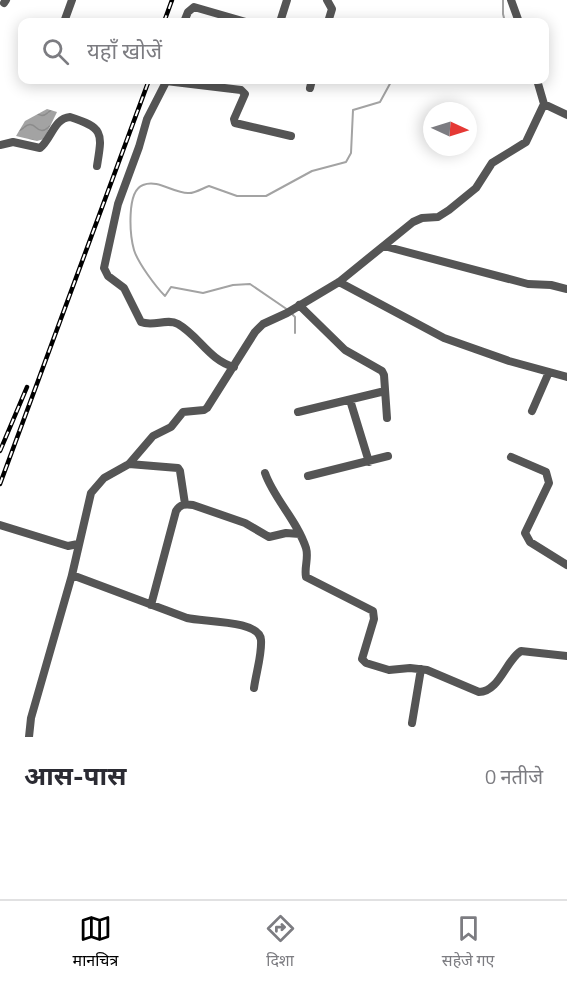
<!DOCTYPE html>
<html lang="hi">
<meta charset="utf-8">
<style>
body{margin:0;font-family:"Titillium Web","Noto Sans Devanagari",sans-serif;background:#f7f7f7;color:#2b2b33}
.compass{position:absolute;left:423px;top:102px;width:54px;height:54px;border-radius:50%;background:#fff;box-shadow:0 3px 15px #0003;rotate:94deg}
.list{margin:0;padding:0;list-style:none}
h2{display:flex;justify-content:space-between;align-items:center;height:78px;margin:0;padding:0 24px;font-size:26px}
h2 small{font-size:20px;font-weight:400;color:#7c7c81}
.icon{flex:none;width:33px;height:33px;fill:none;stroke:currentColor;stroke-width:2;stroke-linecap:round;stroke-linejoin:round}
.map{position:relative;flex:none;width:567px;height:737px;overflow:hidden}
.search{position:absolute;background:#fff;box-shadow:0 3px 15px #0003;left:18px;right:18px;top:18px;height:66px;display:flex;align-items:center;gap:15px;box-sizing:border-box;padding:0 21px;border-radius:12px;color:#7c7c81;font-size:22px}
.sheet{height:162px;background:#fff}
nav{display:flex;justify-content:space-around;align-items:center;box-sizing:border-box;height:84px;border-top:2px solid #e1e1e2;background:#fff;font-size:16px;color:#7c7c81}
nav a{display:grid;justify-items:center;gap:3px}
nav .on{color:#000}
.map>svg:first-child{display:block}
.water{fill:url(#water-waves)}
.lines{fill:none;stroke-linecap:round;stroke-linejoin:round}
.stream{stroke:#a3a3a3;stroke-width:2}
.minor{stroke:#555;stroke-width:8}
.rail-casing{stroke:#000;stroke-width:4.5}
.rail{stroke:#fff;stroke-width:2;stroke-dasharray:7;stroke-linecap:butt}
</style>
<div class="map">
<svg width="567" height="737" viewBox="0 0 567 737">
<defs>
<pattern id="water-waves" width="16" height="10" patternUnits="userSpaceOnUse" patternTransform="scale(1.5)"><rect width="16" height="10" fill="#a3a3a3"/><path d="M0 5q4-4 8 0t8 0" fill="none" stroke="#8b8b8b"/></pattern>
</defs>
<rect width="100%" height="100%" fill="#fff"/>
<path class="water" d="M47,109L57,112L44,139L37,141L16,136L25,121Z"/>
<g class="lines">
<path class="stream" d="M503,0V14L505,22
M288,310L250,284L233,285L203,293L171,287L165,296C156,287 138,263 134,250C130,236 126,191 143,185C158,179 173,193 188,193C194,194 203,188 209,186L237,196H266L312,171L346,162L351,153L353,110L380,102L392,80
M292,314L295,317V333"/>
<path class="minor" d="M327,0L332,9L328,22
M511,0L519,22
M4,3L6,0
M64,22L72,0
M184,22L188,12L194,7L246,22
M280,22L287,0
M167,80L147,119L139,147L118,204L104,268L108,276L124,288L141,322C153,327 167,318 178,324C199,336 209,360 234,367
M166,81L241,90L245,94L234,119L235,123L291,136
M310,88L312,80
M544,104L567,115
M0,145L13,142L40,148C51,140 54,118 70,117C105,128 102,134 97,166
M384,246L528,284L551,285L567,289
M339,282L444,338L509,361L567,377
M299,305L345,350L382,371L384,375L387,418
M350,400L369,462
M532,411L549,372
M298,412L385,391
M511,457L546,472L549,483L525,533L530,542L567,565
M129,464L178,468L180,471L185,504
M265,473C274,499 297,520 306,548C309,558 304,567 306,577L373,611L374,619L362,659L366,663L389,670L410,668L427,670L479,692C499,692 506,660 521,651L567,656
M308,476L388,456
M0,525L68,546L78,544
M72,575L187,618C203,622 260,620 261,640C262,655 256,673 254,688
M151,605L176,511C180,504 185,504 193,505L245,523L269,537L286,533L300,534
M412,723L421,669
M29,737L31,718L72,575L91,493L104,478L129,464L153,436L171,427L183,412L204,410L207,408L255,332L263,324L287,313L339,282L413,222L422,218L438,217L449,210L476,188L492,163L526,142L544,104L537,80"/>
<g class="rail-casing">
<path id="rail" d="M164,22L172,0
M0,451L27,387
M0,484L149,80"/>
</g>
<use href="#rail" class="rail"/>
</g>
</svg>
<svg class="compass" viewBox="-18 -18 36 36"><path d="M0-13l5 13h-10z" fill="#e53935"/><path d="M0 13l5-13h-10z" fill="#7c7c81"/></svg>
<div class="search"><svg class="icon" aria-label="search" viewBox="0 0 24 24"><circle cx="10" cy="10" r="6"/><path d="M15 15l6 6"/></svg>यहाँ खोजें</div>
</div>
<section class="sheet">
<h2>आस-पास<small>0 नतीजे</small></h2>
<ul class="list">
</ul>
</section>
<nav>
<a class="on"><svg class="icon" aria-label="map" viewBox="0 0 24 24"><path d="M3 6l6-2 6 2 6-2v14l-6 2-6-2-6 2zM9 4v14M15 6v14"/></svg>मानचित्र</a>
<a><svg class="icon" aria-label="directions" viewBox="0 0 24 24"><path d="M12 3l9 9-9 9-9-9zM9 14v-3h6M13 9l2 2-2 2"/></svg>दिशा</a>
<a><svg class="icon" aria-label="saved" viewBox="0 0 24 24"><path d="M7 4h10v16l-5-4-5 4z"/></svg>सहेजे गए</a>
</nav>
